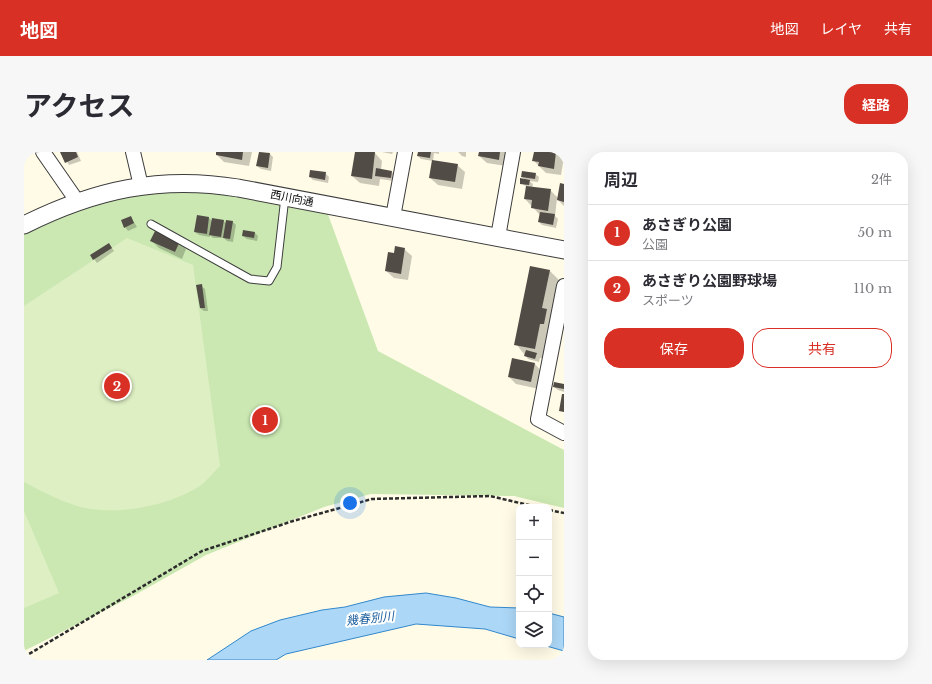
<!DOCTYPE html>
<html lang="ja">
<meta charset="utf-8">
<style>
body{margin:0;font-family:"Libre Baskerville","Noto Sans JP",serif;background:#f7f7f7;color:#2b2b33}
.controls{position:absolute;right:12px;bottom:12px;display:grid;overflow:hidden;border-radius:8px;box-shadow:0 4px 16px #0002}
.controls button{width:36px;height:36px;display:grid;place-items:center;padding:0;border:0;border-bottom:1px solid #e1e1e2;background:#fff;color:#2b2b33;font:20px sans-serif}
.you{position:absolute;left:326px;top:351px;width:14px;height:14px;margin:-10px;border:3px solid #fff;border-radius:50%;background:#1a73e8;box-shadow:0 0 0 6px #1a73e833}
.badge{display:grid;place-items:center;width:26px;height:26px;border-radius:50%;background:#d93025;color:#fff;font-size:13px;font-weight:700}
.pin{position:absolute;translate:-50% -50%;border:2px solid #fff;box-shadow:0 1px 4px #0006}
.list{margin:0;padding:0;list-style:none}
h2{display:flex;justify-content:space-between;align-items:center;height:52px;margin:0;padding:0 16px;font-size:17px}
h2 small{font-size:13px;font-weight:400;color:#7c7c81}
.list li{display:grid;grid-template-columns:26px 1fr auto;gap:12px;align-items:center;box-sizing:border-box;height:56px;padding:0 16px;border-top:1px solid #e1e1e2}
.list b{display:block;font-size:15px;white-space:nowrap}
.list p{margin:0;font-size:13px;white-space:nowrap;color:#7c7c81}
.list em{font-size:13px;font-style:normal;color:#7c7c81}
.actions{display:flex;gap:8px;padding:12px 16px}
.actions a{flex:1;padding:9px 0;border:1px solid #d93025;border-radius:16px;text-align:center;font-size:14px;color:#d93025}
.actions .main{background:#d93025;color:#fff}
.icon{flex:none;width:22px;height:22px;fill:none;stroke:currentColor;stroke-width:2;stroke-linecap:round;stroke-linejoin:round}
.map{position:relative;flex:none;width:540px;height:508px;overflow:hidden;border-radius:16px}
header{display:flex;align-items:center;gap:24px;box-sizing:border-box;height:56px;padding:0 20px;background:#d93025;color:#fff}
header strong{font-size:19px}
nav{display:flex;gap:22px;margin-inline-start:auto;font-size:14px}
.intro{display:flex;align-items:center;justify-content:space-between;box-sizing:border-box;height:96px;padding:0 24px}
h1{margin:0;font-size:28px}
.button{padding:10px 18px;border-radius:16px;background:#d93025;color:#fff;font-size:14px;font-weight:700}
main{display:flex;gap:24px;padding:0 24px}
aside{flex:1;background:#fff;border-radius:16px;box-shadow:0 4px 16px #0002}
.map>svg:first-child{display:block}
.green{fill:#cbe8b2}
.pitch{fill:#deefc3}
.water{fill:#acd7f6;stroke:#3288cd}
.shadow{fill:#0003}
.building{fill:#524c46}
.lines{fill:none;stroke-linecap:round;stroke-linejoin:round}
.service-casing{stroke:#3d3d3d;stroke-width:9}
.minor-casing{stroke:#3d3d3d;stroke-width:16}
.tertiary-casing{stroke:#3d3d3d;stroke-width:19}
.path{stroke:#2c2c2c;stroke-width:2.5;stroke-dasharray:4 2;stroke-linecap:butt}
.service{stroke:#fff;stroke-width:7}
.minor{stroke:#fff;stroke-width:14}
.tertiary{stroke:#fff;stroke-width:17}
.labels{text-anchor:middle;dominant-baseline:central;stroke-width:4;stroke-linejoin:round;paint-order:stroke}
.street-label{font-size:11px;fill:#0a0a0a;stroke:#fff}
.water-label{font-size:12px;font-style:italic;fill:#14599a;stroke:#fff}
</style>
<header>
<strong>地図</strong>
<nav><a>地図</a><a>レイヤ</a><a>共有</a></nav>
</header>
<div class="intro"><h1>アクセス</h1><a class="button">経路</a></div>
<main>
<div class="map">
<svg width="540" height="508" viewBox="0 0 540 508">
<rect width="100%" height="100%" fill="#fffbe7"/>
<path class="green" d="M192,37L302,57L354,199L540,298V356L490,344L347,342L300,355L182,403L109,444L0,499V80L9,74L96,43Z"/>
<path class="pitch" d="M103,86L169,113L196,314C189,321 181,332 171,337C145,352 107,360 77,358C50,357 23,342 0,330V154Z
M0,359L35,441L0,456Z"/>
<path class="water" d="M402,441L432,446L466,455L495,456V487L461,477L392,472L262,502L252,508H183L227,479L256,468L298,458L321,455L360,445Z
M525,461L540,465V499L519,493H525Z"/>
<path class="shadow" d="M37,0H53L57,9L45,13Z
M193,0H228L225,14L200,10L193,3Z
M236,0L246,2L249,5L247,19L237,17L233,14Z
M332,0L351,1L358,9L357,18L368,20L371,24L370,29L356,27L355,34L336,31L328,24Z
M358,0H369L368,2Z
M395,0H415V2L410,1L409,9L433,13L441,20L438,37L414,33L406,26L409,9L397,7L394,4Z
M434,0H442V5L438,4Z
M456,0H485L482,14L463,11L455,4Z
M511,0H535L540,5L537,23L522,21L509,8Z
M301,21L305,25L304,31L289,28L286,25Z
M511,22L515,25L514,30L505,29L509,32L508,36L526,38L534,46L540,33V54L533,47L531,64L534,67L532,76L518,73L515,70L516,63L501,47L503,35L497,31L502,28L498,25Z
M107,65L113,75L104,79L101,75Z
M185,66L188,69H199L202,71V69L209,70L212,73L209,90L203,89L200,86H189L186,83V85L175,83L171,80Z
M231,81L234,84L233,89L223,87L219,84Z
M128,89L155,90L162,97L158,107L135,96Z
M85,92L90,99L73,111L70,107Z
M380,97L388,104L384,128L370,126L362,119L371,103Z
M525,118L536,129L522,207L516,206L515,210L504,207L492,192Z
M177,134L181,137L184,159H180L176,156Z
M511,212L518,220L515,237L492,232L485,225Z
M540,233V240L534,238L530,235Z"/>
<path class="building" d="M36,0H52L54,5L41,11Z
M192,0H219L218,8L192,3Z
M235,0L246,1L244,16L232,14Z
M331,0H351L348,27L327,24Z
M394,0H407L406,6L393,4Z
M455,0H476L475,8L454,4Z
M510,0H532L530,17L514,14L515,10L508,9Z
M408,8L434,12L431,30L405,26Z
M352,16L368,19L367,26L351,24Z
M286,18L302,20L301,28L285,25Z
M498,19L512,21L511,27L497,25Z
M496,26L506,28L505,33L496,32Z
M536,31L540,32V50L533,48Z
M502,34L527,37L524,59L507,56L508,48L500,47Z
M516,60L531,62L529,73L514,70Z
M173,63L185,65L183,82L170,80Z
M107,64L110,71L100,76L97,68Z
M188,66L200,68L197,85L185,83Z
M202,68L209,69L206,87L199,86Z
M219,78L231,80L230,86L218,84Z
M131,79L156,89L151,100L126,89Z
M85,91L88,96L69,108L66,103Z
M371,94L381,96L377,122L361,119L364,100L370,101Z
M506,114L526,118L518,156L523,157L520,172H516L511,197L490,193Z
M178,132L181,156H176L172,133Z
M502,198L513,201L511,207L500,204Z
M488,206L511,211L507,230L484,225Z
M530,230L540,232V237L529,235Z
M538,242H540V260L535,259Z"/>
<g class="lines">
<g class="service-casing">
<path id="service" d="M127,72L226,127L245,129L253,115L261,45"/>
</g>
<g class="minor-casing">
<path id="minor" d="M19,0L53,49
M109,0L117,34
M369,65L381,0
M474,85L489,0
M540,134L514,267L540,281"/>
</g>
<g class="tertiary-casing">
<path id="tertiary" d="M0,73C70,38 136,23 214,36L540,98"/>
</g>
<path class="path" d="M525,358L540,361
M0,505L178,399L269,369L348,347L466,344L513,355"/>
<use href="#service" class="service"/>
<use href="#minor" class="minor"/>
<use href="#tertiary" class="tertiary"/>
</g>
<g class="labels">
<g class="street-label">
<text transform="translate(268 46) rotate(11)">西川向通</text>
</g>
<g class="water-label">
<text transform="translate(346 466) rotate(-6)">幾春別川</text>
</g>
</g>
</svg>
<div class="controls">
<button>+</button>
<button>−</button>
<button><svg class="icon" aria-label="locate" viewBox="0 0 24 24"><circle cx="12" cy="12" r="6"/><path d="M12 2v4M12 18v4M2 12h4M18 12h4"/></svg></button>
<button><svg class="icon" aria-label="layers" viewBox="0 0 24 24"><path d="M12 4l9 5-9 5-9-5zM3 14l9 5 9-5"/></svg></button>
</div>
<div class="you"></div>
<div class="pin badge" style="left:241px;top:268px">1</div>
<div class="pin badge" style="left:93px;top:234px">2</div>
</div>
<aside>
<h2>周辺<small>2件</small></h2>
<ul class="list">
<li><span class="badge">1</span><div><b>あさぎり公園</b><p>公園</p></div><em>50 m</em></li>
<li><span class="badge">2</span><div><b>あさぎり公園野球場</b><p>スポーツ</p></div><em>110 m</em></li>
</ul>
<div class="actions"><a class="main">保存</a><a>共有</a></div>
</aside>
</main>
